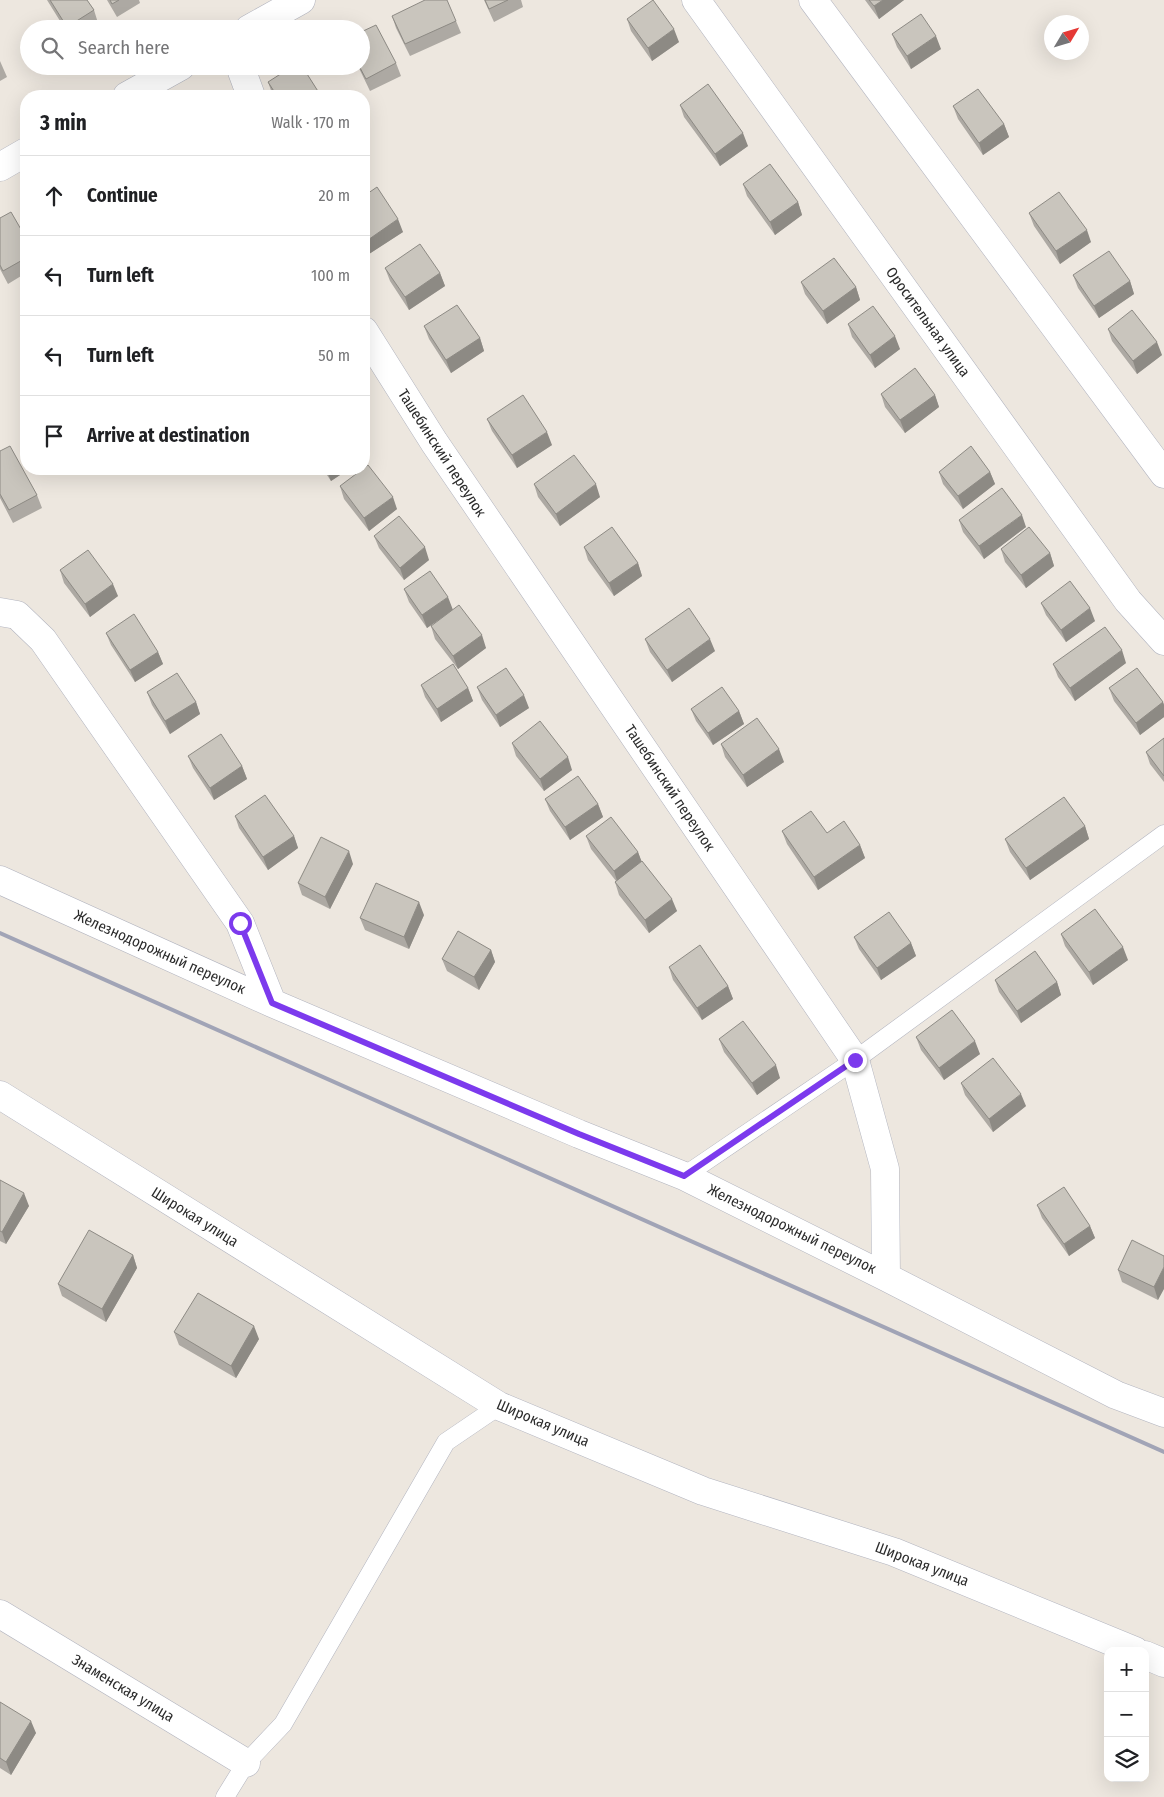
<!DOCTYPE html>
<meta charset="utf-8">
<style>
body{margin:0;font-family:"Fira Sans Condensed",sans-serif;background:#f2f2f2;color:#202124}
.controls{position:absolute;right:15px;bottom:15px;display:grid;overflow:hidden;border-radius:10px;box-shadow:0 5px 20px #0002}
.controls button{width:45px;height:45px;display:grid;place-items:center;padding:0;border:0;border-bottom:1px solid #e0e0e0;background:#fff;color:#202124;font:25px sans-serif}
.compass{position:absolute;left:1044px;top:15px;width:45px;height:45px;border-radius:50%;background:#fff;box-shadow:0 5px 20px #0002;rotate:52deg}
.stop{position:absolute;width:15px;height:15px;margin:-11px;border:4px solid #7c3aed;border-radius:50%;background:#fff}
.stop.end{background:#7c3aed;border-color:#fff;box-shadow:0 1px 5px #0008}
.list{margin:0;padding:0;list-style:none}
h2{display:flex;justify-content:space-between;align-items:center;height:65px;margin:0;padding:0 20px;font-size:21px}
h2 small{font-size:16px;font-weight:400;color:#757577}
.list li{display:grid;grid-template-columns:32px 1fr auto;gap:15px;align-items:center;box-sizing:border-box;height:80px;padding:0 20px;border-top:1px solid #e0e0e0}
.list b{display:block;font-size:19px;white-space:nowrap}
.list em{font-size:16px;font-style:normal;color:#757577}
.icon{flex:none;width:28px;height:28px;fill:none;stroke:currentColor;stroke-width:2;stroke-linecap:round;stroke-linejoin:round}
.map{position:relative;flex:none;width:1164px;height:1797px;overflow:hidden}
.search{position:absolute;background:#fff;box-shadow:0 5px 20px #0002;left:20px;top:20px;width:350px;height:55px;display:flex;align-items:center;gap:12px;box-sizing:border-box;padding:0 18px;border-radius:28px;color:#757577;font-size:19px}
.panel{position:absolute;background:#fff;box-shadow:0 5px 20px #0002;left:20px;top:90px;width:350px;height:385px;border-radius:20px}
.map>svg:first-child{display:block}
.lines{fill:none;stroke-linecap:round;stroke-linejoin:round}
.lane-casing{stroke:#b2b4bf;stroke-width:19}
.street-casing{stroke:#b2b4bf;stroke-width:29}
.lane{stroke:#fff;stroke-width:18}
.street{stroke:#fff;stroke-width:28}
.rail{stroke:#a1a4b6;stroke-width:4}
.wall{fill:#ada9a3}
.shaded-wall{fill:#8d8a84}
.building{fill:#c9c5bd;stroke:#8d8a84}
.route{stroke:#7c3aed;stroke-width:6}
.labels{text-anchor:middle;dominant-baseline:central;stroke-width:4;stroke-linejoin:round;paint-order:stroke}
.street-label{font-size:15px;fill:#2c2c2c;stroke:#fff}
</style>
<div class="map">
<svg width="1164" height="1797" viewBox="0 0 1164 1797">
<rect width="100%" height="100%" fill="#ede7df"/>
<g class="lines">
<g class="lane-casing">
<path id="lane" d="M684,1176L855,1060L1164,834
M225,1797L246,1763L283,1724L446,1442L499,1406"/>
</g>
<g class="street-casing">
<path id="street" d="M696,0L1128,601L1164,641
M813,0L1164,474
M249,29L301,0
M240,66L251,96
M127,96L181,66
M0,167L26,152
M364,331L434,442L855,1060L885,1169L886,1277
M0,612L17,615L43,640L240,923L272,1003
M0,880L272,1003L579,1134L684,1176L886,1277L1116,1395L1164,1413
M0,1095L499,1406L703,1491L894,1552L1135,1651
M0,1614L246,1763
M1145,1655L1164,1663"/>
</g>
<use href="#lane" class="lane"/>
<use href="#street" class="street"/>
<path class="rail" d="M0,933L1164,1452"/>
</g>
<path class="wall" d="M47,0H87L94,10L98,23L88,29H65Z
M107,0H139L140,3L117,17Z
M484,0H521L523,7L494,22Z
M865,0H904L879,19Z
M392,16L456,21L461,33L410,56L396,28Z
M627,19L679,42L652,61L631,31Z
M892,34L941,49L911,69L897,47Z
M0,61L7,77L0,81Z
M396,63L401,76L370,91L358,66Z
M268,82L321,96H273Z
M680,105L748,146L720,166L684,117Z
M953,106L1004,124L1009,137L983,155L958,119Z
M743,184L798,202L802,215L775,235L747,196Z
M364,196L403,232L369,254L364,246Z
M1029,213L1091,242L1060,264L1034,226Z
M0,218L26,238V273L8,284L0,269Z
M385,268L440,273L445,286L409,310L390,281Z
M1073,275L1130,281L1134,294L1099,318L1078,288Z
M801,282L856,287L860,300L827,324L805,294Z
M848,324L900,349L875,368L852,337Z
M424,326L480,338L484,351L451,373L429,339Z
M1108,329L1162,355L1137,374L1112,341Z
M881,394L935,395L939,407L905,433L885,407Z
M487,419L552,445L517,468L492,431Z
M0,451L37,495L42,508L13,523L0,498Z
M323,469H349L331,481Z
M939,472H990L995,484L963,509L943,484Z
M534,484L600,497L560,526L538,497Z
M340,486L397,509L369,531L344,499Z
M959,520L1026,527L984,559L963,532Z
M374,536L429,560L404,580L379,548Z
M584,547L638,563L642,576L614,596L588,560Z
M1001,549L1050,553L1054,566L1026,588L1005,562Z
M60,570L118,596L90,617L64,583Z
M404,589L453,610L486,648L458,669L435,639L431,626L445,615L427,628L409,602Z
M1041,603L1095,621L1066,642L1046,615Z
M106,633L158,652L163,664L135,682L111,645Z
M645,639L715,651L672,682L650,652Z
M1126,663L1075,701L1058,677L1053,664Z
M421,685L468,688L473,701L441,722L425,697Z
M477,687L529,708L500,727L482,700Z
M1109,688L1163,702L1164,705V717L1140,735L1114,701Z
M147,692L196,702L200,714L170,734L152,705Z
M691,709L739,711L744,724L713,745L696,721Z
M1164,738V782L1150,764L1146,752Z
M512,743L572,770L544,791L516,756Z
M721,744L784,762L747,787L725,757Z
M188,756L242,766L247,779L214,800L193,768Z
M545,799L598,804L603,817L570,840L550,811Z
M235,816L294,836L298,848L268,870L239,828Z
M1085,826L1089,839L1030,880L1010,852L1005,839Z
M782,831L827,833L860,845L865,858L818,890L787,844Z
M586,836L638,852L641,861L677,911L649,933L619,895L615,882L616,881L591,849Z
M353,864L330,909L302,895L298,883Z
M424,915L409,949L365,930L360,918Z
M1061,934L1128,960L1093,985L1065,946Z
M854,937L911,943L916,956L881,980L859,949Z
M491,950L495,962L479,990L447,971L442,959Z
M669,967L728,986L733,999L702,1020L673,980Z
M995,980L1057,982L1061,995L1021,1023L999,992Z
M916,1037L980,1054L944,1080L921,1050Z
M719,1039L780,1078L757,1095L724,1052Z
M961,1083L1026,1106L993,1132L965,1095Z
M0,1180L29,1206L6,1244L0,1241Z
M1037,1205L1090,1226L1095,1238L1069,1256L1042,1218Z
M133,1255L137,1268L106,1322L62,1296L58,1284Z
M1164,1256L1158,1300L1122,1282L1118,1270Z
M174,1332L259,1339L236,1378L179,1345Z
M0,1702L36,1733L11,1775L0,1768Z"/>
<path class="shaded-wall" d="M883,0H904L879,19L874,6Z
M674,29L679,42L652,61L648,48Z
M936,36L941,49L911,69L907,56Z
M1004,124L1009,137L983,155L979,143Z
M743,133L748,146L720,166L715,154Z
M798,202L802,215L775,235L770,222Z
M398,219L403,232L369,254L365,242Z
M1087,230L1091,242L1060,264L1056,251Z
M440,273L445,286L409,310L405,297Z
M1130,281L1134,294L1099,318L1094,306Z
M856,287L860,300L827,324L823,311Z
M895,336L900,349L875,368L870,355Z
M480,338L484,351L451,373L446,360Z
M1157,342L1162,355L1137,374L1133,361Z
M935,395L939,407L905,433L900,420Z
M547,432L552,445L517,468L512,455Z
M326,469H349L331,481Z
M990,472L995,484L963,509L958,496Z
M596,484L600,497L560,526L556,514Z
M393,497L397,509L369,531L364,518Z
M1022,515L1026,527L984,559L979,546Z
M425,547L429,560L404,580L400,568Z
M1050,553L1054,566L1026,588L1021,575Z
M638,563L642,576L614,596L609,583Z
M113,584L118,596L90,617L85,604Z
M448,597L453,610L427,628L422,615Z
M1090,608L1095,621L1066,642L1061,630Z
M482,635L486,648L458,669L453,656Z
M710,639L715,651L672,682L667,670Z
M1122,650L1126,663L1075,701L1070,688Z
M158,652L163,664L135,682L130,670Z
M468,688L473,701L441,722L437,709Z
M524,695L529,708L500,727L496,715Z
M196,702L200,714L170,734L165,721Z
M1163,702L1164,705V717L1140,735L1136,723Z
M739,711L744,724L713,745L708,733Z
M779,749L784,762L747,787L743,775Z
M568,757L572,770L544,791L540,779Z
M242,766L247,779L214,800L210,788Z
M598,804L603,817L570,840L565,827Z
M1085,826L1089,839L1030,880L1026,868Z
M294,836L298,848L268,870L263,857Z
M860,845L865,858L818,890L814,877Z
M349,851L353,864L330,909L325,897Z
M638,852L643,865L618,884L614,871Z
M672,899L677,911L649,933L645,920Z
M419,902L424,915L409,949L404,937Z
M911,943L916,956L881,980L877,968Z
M1123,947L1128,960L1093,985L1089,972Z
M491,950L495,962L479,990L474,977Z
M1057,982L1061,995L1021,1023L1017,1011Z
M728,986L733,999L702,1020L697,1008Z
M975,1041L980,1054L944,1080L939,1068Z
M776,1065L780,1078L757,1095L752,1083Z
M1021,1094L1026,1106L993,1132L989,1119Z
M24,1193L29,1206L6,1244L2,1232Z
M1090,1226L1095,1238L1069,1256L1064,1244Z
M133,1255L137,1268L106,1322L102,1309Z
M1164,1267V1289L1158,1300L1154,1287Z
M254,1326L259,1339L236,1378L231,1366Z
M31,1721L36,1733L11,1775L6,1762Z"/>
<path class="building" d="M50,0H87L94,10L67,27Z
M110,0H119L112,4Z
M425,0H447L456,21L405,44L392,16Z
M485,0H508L489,9Z
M653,0L674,29L648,48L627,19Z
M869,0H883L874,6Z
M921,14L936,36L907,56L892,34Z
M376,25L396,63L366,79L359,66H361V32Z
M293,66H302L321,96H277L268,82Z
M708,84L743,133L715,154L680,105Z
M978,89L1004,124L979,143L953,106Z
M770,164L798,202L770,222L743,184Z
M377,187L398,219L365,242L364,240V196Z
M1059,192L1087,230L1056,251L1029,213Z
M11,212L26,238V258L3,271L0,265V218Z
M420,244L440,273L405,297L385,268Z
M1109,251L1130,281L1094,306L1073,275Z
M834,258L856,287L823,311L801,282Z
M457,305L480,338L446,360L424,326Z
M873,306L895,336L870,355L848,324Z
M1132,310L1157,342L1133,361L1108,329Z
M915,368L935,395L900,420L881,394Z
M523,395L547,432L512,455L487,419Z
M10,446L37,495L9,510L0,494V451Z
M971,446L990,472L958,496L939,472Z
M574,455L596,484L556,514L534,484Z
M368,465L393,497L364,518L340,486Z
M1002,488L1022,515L979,546L959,520Z
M399,516L425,547L400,568L374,536Z
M612,527L638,563L609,583L584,547Z
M1029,527L1050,553L1021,575L1001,549Z
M88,550L113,584L85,604L60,570Z
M430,571L448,597L422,615L404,589Z
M1070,581L1090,608L1061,630L1041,603Z
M459,605L482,635L453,656L431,626Z
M689,608L710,639L667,670L645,639Z
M134,614L158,652L130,670L106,633Z
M1105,627L1122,650L1070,688L1053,664Z
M453,664L468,688L437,709L421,685Z
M506,668L524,695L496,715L477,687Z
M1137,668L1163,702L1136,723L1109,688Z
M177,673L196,702L165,721L147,692Z
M722,687L739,711L708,733L691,709Z
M757,718L779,749L743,775L721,744Z
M540,721L568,757L540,779L512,743Z
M221,734L242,766L210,788L188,756Z
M1164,738V776L1146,752Z
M578,776L598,804L565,827L545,799Z
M265,795L294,836L263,857L235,816Z
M1064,797L1085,826L1026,868L1005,839Z
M811,811L827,833L844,821L860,845L814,877L782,831Z
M611,817L638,852L614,871L586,836Z
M321,837L349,851L325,897L298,883Z
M642,861L672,899L645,920L615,882Z
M376,883L419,902L404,937L360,918Z
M1095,909L1123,947L1089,972L1061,934Z
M889,912L911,943L877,968L854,937Z
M458,931L491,950L474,977L442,959Z
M700,945L728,986L697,1008L669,967Z
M1035,951L1057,982L1017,1011L995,980Z
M952,1010L975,1041L939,1068L916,1037Z
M743,1021L776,1065L752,1083L719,1039Z
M993,1058L1021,1094L989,1119L961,1083Z
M0,1180L24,1193L2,1232L0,1231Z
M1064,1187L1090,1226L1064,1244L1037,1205Z
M89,1230L133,1255L102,1309L58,1284Z
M1132,1240L1164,1256V1267L1154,1287L1118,1270Z
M198,1293L254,1326L231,1366L174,1332Z
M0,1702L31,1721L6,1762L0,1758Z"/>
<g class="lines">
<path class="route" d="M240,923L272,1003L579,1134L684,1176L855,1060"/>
</g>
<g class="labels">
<g class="street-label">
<text transform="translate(928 322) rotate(54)">Оросительная улица</text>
<text transform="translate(442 453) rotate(57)">Ташебинский переулок</text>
<text transform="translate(670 788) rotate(56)">Ташебинский переулок</text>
<text transform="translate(160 952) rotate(24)">Железнодорожный переулок</text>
<text transform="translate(195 1217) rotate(32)">Широкая улица</text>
<text transform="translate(792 1229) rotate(26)">Железнодорожный переулок</text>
<text transform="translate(543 1423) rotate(23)">Широкая улица</text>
<text transform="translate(922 1564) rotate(21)">Широкая улица</text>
<text transform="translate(123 1688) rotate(31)">Знаменская улица</text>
</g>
</g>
</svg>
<div class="controls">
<button>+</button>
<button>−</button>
<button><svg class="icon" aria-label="layers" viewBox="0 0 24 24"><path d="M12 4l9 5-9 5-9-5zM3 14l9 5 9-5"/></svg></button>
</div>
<svg class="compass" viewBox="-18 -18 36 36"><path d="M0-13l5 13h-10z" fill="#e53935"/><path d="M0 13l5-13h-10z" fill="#757577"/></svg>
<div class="stop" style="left:240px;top:923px"></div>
<div class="stop end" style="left:855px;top:1060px"></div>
<div class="search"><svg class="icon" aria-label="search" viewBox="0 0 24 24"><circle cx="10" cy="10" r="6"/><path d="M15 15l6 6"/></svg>Search here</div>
<section class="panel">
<h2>3 min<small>Walk · 170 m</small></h2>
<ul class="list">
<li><svg class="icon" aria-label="ahead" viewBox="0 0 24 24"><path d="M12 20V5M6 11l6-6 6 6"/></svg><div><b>Continue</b></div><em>20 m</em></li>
<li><svg class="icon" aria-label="left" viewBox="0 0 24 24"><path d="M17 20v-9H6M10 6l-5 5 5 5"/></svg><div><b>Turn left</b></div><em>100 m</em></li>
<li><svg class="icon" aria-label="left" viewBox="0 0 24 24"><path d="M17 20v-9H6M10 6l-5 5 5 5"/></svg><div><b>Turn left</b></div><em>50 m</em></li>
<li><svg class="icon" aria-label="arrive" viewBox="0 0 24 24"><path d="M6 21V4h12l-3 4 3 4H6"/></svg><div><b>Arrive at destination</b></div></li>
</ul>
</section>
</div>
